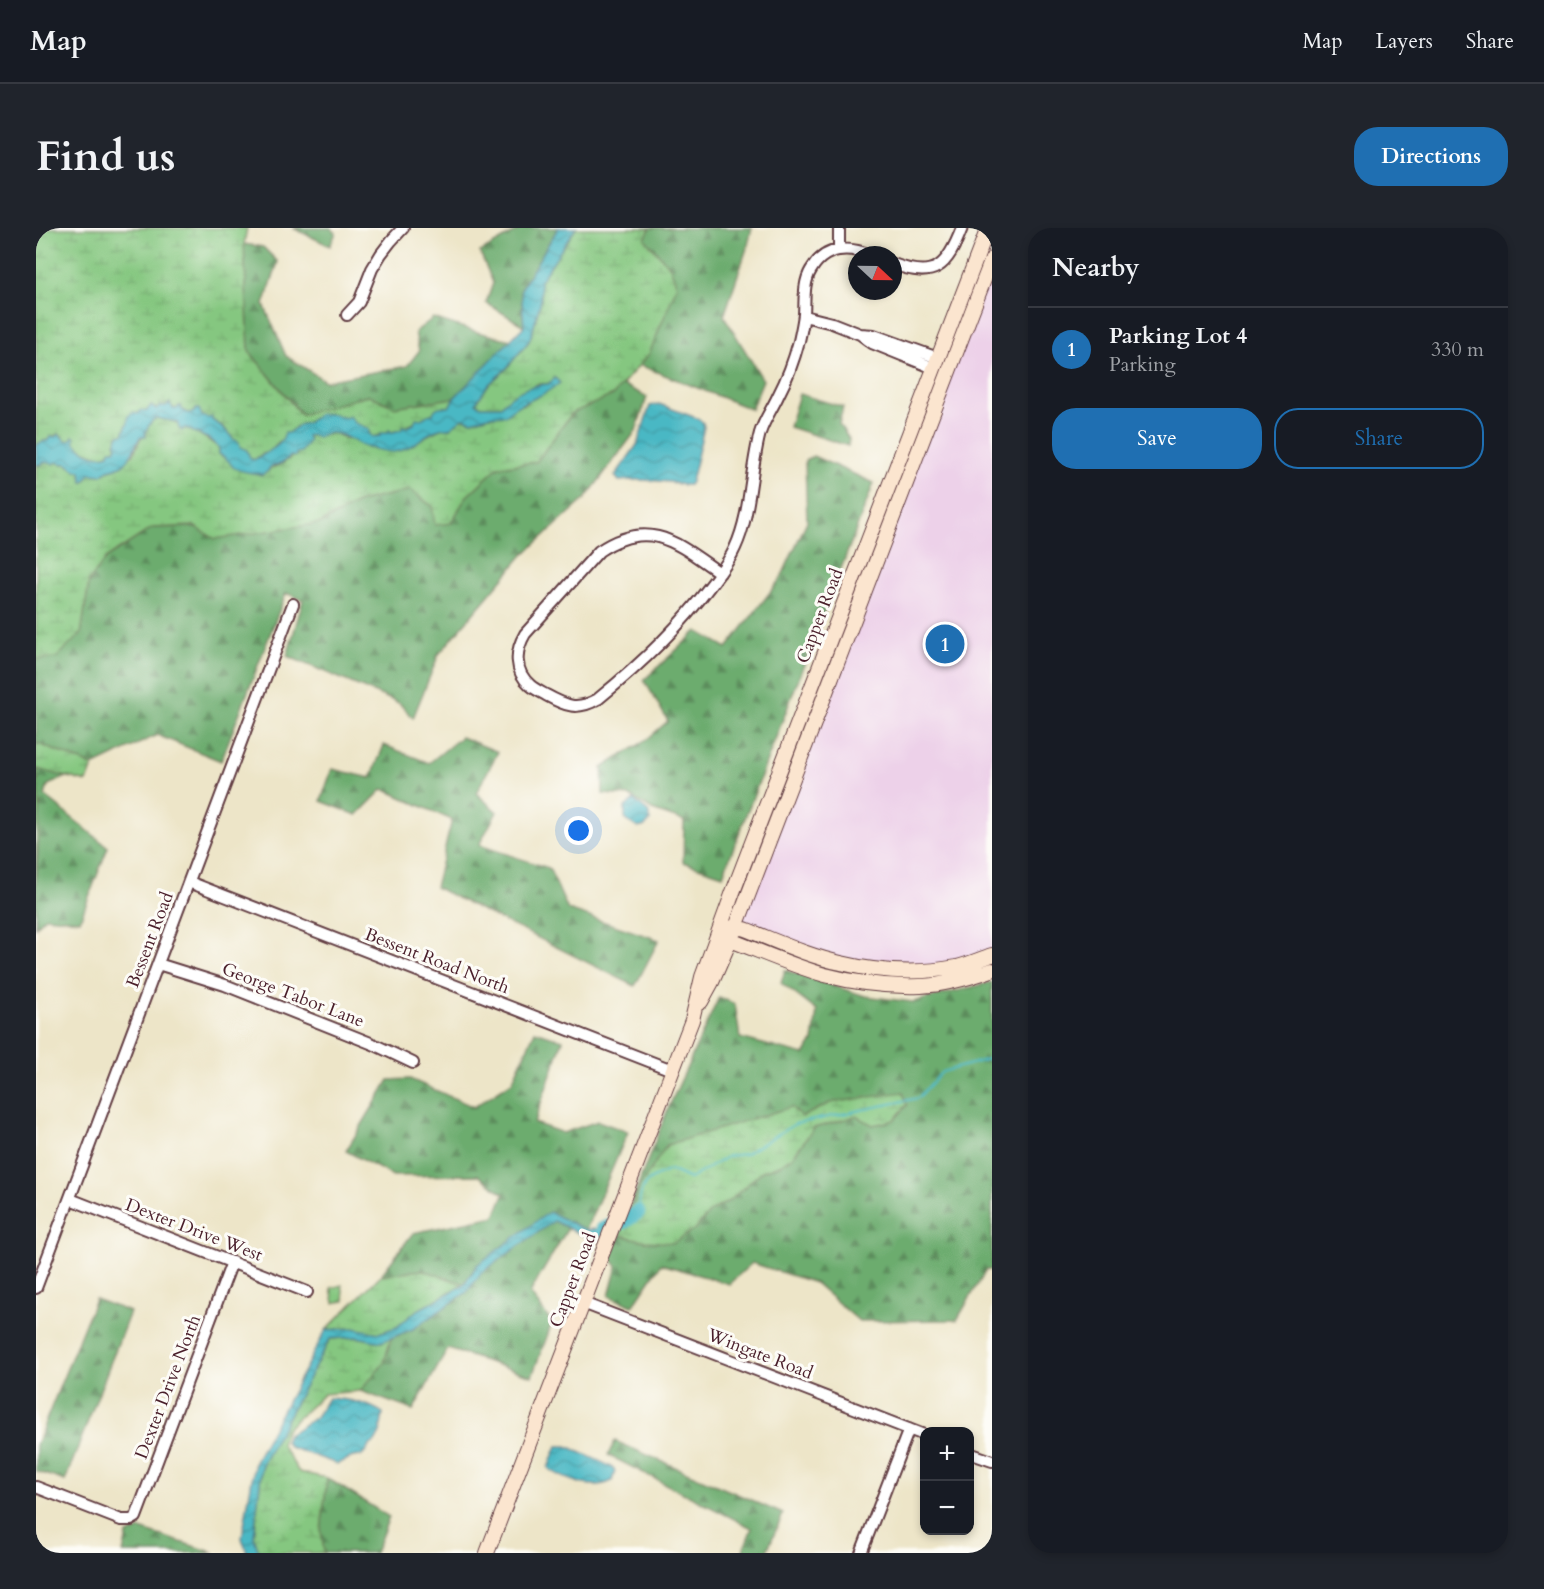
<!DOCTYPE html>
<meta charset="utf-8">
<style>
body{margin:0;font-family:Cardo,serif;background:#20242c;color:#f1f3f6}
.controls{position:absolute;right:18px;bottom:18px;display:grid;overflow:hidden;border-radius:12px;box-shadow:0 3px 9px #0003}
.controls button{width:54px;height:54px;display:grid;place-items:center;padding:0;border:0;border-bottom:2px solid #363941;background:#171b24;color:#f1f3f6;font:30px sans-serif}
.compass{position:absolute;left:812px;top:18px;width:54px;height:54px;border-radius:50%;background:#171b24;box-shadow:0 3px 9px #0003;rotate:112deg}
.you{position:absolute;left:543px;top:603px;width:21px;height:21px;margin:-15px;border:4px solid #fff;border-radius:50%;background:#1a73e8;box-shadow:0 0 0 9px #1a73e833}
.badge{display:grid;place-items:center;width:39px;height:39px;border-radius:50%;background:#1f6fb2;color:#fff;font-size:20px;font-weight:700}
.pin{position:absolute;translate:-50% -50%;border:3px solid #fff;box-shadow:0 2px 6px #0006}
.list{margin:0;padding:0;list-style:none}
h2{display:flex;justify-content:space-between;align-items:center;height:78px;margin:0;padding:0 24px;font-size:26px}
h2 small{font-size:20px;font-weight:400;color:#9ea1a6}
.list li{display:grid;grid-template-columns:39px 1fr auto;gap:18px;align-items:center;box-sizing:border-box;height:84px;padding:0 24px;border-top:2px solid #363941}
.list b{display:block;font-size:22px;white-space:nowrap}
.list p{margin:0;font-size:20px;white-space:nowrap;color:#9ea1a6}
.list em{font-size:20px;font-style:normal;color:#9ea1a6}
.actions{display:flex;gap:12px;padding:18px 24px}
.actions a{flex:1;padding:14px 0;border:2px solid #1f6fb2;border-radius:24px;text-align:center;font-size:21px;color:#1f6fb2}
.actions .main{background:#1f6fb2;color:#fff}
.map{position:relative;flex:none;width:956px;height:1325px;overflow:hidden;border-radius:24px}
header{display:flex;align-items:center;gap:36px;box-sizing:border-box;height:84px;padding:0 30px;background:#171b24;border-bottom:2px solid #363941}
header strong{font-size:28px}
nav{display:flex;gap:33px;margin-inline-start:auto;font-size:21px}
.intro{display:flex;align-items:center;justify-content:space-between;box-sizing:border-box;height:144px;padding:0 36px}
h1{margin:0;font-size:42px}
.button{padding:15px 27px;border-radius:24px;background:#1f6fb2;color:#fff;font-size:21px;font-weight:700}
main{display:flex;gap:36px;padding:0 36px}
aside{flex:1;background:#171b24;border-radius:24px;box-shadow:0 3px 9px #0003}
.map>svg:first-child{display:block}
.built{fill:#edd1e9}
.forest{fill:url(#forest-firs);stroke:#5b664c;stroke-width:1.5}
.wetland{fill:url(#wetland-marsh);stroke:#687356;stroke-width:1.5}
.cemetery{fill:url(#cemetery-stones);stroke:#687356;stroke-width:1.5}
.water{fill:url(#water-waves);stroke:#4a6c78;stroke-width:1.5}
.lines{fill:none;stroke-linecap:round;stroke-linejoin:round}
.stream{stroke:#4ab8c4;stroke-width:2}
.river{stroke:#4ab8c4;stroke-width:15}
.street-casing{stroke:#623d43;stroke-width:14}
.secondary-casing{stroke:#623d43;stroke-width:16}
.street{stroke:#fff;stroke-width:10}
.secondary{stroke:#fbe5cf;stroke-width:14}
.labels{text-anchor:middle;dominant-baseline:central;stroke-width:6;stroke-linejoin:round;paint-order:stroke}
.street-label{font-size:18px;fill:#4a1f2b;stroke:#fdfcf7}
</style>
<header>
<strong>Map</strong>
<nav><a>Map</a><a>Layers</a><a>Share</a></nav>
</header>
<div class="intro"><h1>Find us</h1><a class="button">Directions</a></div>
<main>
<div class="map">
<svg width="956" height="1325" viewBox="0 0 956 1325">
<defs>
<pattern id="forest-firs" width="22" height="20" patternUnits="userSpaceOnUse" patternTransform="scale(1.5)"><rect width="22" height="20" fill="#6cac6e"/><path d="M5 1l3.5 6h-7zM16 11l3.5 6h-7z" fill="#5b8b5b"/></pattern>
<pattern id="wetland-marsh" width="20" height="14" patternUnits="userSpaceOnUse" patternTransform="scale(1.5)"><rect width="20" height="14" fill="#85c780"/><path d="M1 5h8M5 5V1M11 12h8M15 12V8" fill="none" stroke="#74aa6f"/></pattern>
<pattern id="cemetery-stones" width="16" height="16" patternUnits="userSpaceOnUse" patternTransform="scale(1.5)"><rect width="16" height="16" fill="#85c780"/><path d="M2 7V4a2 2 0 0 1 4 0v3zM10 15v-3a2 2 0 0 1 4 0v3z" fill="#74aa6f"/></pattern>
<pattern id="water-waves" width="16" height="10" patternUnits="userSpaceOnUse" patternTransform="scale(1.5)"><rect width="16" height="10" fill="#4ab8c4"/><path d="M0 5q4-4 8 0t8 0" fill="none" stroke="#40959f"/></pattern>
</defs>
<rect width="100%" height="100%" fill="#fdfcf7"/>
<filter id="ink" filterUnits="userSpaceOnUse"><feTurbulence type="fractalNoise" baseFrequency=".0167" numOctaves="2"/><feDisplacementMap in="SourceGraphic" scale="12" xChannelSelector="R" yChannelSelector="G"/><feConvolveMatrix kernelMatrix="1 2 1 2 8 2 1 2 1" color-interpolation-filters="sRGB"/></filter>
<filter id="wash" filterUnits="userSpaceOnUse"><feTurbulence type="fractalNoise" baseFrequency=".008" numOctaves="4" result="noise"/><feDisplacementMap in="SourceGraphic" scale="24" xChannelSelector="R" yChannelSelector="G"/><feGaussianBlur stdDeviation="1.35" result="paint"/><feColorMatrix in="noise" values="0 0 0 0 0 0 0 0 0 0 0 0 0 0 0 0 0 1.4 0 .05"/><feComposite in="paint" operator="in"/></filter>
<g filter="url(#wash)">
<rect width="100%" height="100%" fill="#ede5c8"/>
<path class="built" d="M956,33V725L922,738L875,740L804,733L703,693Z"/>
<path class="forest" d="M257,0H295L300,5L294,18Z
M486,0H522L485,61L488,98L450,75L457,55L444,24Z
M614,0H716L712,17L688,88L727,152L715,181L603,137L613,126L634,39L609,11Z
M208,16L227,19L242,34L228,77L250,128L289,153L371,138L383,123L379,104L397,90L441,104L475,112L418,170L358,179L333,167L266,187L213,123Z
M586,156L611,169L600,203L549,271L486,328L403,426L377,490L363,475L251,428L267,372L250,365L185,533L121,507L57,538L0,515V431L45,406L53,353L70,330L116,300L285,295L323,274L374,262L396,278L415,295L430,269L462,239L500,234L536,185L577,167Z
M763,166L807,179L803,196L813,211L812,218L753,199Z
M777,228L838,255L687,647L647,634L648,593L616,582L594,568L567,566L566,540L609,513L632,493L608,452L661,403L691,420L745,350L771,293L769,233Z
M425,509L462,524L440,565L461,584L443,617L513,640L532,682L623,712L599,758L399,659L416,592L347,561L321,587L285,573L296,541L335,550L348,517L393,535Z
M1,541L31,549L12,557L9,568L72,619L44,692L9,689L0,699V658L4,581Z
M749,742L829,768L877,774L956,754V1042H950L921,1092L823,1093L779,1055L716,1035L693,1056L625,1036L597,1078L573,1068L581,1038L575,1031L584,1007L610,1013L658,1002L675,983L693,973L726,943L744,937L757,928L778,900L820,888L837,897L858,892L871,877L794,875L766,889L604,958L599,975L594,977L631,883L683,769L699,776L704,810L768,827L777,813L781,783L745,755Z
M499,803L527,812L498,895L527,905L562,893L592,904L550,1002L513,985L441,1037L428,1056L387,1042L345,1047L377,1005L459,988L468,966L442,947L357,948L310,923L353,852L374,851L438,879L476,854Z
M518,993L532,1000L494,1065L516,1095L496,1148L412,1121L377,1182L324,1163L348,1135L355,1110L377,1101L431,1064L445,1045Z
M59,1071L94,1084L29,1253L0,1243V1217Z
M579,1213L747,1286L730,1325H706L716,1300L572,1227Z
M291,1250L353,1289L339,1325H288L285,1303Z
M104,1301L179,1325H87L91,1307Z"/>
<path class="wetland" d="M0,0H211L208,16L213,123L265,187L333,167L358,179L418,170L413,179L385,191L365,202L336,209L333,205V201L296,186H283L271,195L263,197L249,208L234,224L226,226L218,232L214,230L197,211L196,209L191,205L188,199L158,184L152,185L144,181L143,178L141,181L130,178L105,184L92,194L87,207H83L79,215L81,217L79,222L66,229L46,222L38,214L29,212L23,206L0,218Z
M540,0H614L609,11L634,39L641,58L613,126L577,167L536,185L500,234L462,239L430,269L415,295L399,297L396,278L374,262L323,274L285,295L179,311L158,298L116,300L70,330L53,353L45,406L20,430L0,431V237H3L7,234L18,236L19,234L28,236L30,235L40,243H45L46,253L48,254L54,246L66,247L97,227L105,209H110L108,205L115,194L120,190C140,191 167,207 183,220V226C197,235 210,243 226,247C235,238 238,240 247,235C257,229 264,220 271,211V208L298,205L311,211L314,210L327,218H375L390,208L408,199L414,200L427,190L436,193L453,188L470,187L478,178L488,176L513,156H501L465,178H445L440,175L452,157L470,141L493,113L497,102L505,72L504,53Z
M0,515L57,538L51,554L1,541L4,581L0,658Z
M867,864L871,877L858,892L837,897L820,888L778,900L757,928L744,937L726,943L693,973L675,983L658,1002L637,1015L610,1013L584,1007L594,977L599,975L604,958L631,917L755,879L766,889L794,875Z
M387,1042L428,1056L380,1083L361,1099L343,1105L318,1101L290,1102L345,1047Z
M321,1109L345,1114L355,1110L348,1135L324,1163L288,1166L251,1200L245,1216L263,1244L291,1250L285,1303L288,1325H230L222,1322L218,1310L226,1237L294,1111Z"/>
<path class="cemetery" d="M306,1057L309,1073L298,1075L295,1060Z"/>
<path class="water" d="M522,0H540L504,53L505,72L497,102L493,113L470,141L452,157L440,175L445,178H465C476,165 495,156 512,156L519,150L524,155C517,160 510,165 503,168C490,175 480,176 470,187L453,188L436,193L427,190L414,200C393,198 379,222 358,224C352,224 331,220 325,217C313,211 296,198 282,210L276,207L271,208L273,213L265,224L260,225V228L258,229L255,228L246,235L234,239L232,243L226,247C217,244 205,245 197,239C195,237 194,234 191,232C189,229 186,228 183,226V220L173,211L149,200L146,203L143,200L141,194L120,190L115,194L109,205L110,209H104C95,225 94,239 72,242L66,247L54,246L48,254H46L45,243H40L30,235L28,236L19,234L18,236L7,234L6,236L0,237V218L5,214L13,212L15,208L20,209L23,206L29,212L34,213L37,208L39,210L38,214C47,223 60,231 73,226L74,222H79L81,218L79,215L83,207L87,206L92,194V188L97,184L102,186L105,182L111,183L115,177L120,181L124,178H130L134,175L137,181H141L143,178H145V181L152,185L158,184L160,181H163L166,188L172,190L176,189V192C185,197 192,203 197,211L203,214L204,219L211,222L214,230L218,232C230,224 245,220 249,205H252L263,197L271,195L283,186H296L310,190L313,188L319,195L333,201V205L336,209L344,208L345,205H352L353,202L356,204L365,202L367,198L371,199L378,196L380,190L385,191C390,189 391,185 397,186C398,178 407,178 413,179L418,170L488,98L485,61Z
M623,176L663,191L667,195L668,199L655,254L653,257C646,258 640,255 633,254C616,252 600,251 583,253L579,248L601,217L614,178Z
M598,572L613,585L614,593C604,605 598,598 589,591V579Z
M513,984L550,1002L568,1000L565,1008L552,1010L518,993L445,1045L431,1064L377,1101L345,1114L321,1109L294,1111L226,1237L218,1309L222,1322L230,1325H211L206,1310L219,1233L290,1102L318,1100L343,1105L361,1099L380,1083L428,1057L441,1037Z
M292,1170C311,1171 331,1174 347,1185L344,1205L339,1214L333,1218L330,1224L325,1228L317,1229L301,1236L254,1219L249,1214L252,1207L280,1189Z
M521,1218H531L574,1238L579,1243L576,1253C557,1263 528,1252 512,1240Z"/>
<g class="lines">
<path class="stream" d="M602,984C606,953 607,954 634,942L654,951L692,928L709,926L759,896L882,870L906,844L956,830"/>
<path class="river" d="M567,1001L589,993L602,984"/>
</g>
</g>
<g filter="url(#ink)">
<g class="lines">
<g class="street-casing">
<path id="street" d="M803,21V0
M857,36C899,52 911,39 926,0
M311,87L323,74L336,41L345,26L355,13L367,0
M768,88L796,95L824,106L836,115L898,140
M824,106L838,107L902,130
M684,345C642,316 614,289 563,323L489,406C479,423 478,443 494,457C498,461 505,464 510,467C530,478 541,483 562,471C604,437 642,401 674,358C683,346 693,334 699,320C715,286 714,242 724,205C728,192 736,181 742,168C751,151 758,132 763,113C765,104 767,95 768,86C769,72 767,55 775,42C789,18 812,18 835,27
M153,654L636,842
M122,736L189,757L337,816L377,835
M34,971L271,1064
M0,1060L257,376
M547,1075L888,1207
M933,1225L956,1233
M0,1259L85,1292H95L100,1289L196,1034
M825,1325L873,1201"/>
</g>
<g class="secondary-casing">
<path id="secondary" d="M691,700L700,699L709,701C740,713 772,728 805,735C842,744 883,746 921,739C933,736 944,731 956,727
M689,707L694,712C726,724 757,738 789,747C819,755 853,759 885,758C909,757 933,750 956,742
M665,774L676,754L700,699L956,31
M451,1325L656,792L666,749L697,664L952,0"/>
</g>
<use href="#street" class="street"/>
<use href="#secondary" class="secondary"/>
</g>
</g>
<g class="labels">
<g class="street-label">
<text transform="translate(784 388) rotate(-69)">Capper Road</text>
<text transform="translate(114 712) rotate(-69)">Bessent Road</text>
<text transform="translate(401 733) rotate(21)">Bessent Road North</text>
<text transform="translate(257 767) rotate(21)">George Tabor Lane</text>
<text transform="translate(158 1002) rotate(21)">Dexter Drive West</text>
<text transform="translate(537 1052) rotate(-69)">Capper Road</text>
<text transform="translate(724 1126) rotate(21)">Wingate Road</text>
<text transform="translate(132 1159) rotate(-69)">Dexter Drive North</text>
</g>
</g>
</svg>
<div class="controls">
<button>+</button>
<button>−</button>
</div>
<svg class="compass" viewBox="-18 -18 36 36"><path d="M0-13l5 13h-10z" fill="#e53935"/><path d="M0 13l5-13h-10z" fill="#9ea1a6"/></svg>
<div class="you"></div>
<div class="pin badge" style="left:909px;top:416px">1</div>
</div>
<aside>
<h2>Nearby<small></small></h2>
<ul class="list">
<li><span class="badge">1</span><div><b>Parking Lot 4</b><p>Parking</p></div><em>330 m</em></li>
</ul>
<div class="actions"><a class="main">Save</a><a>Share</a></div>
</aside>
</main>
